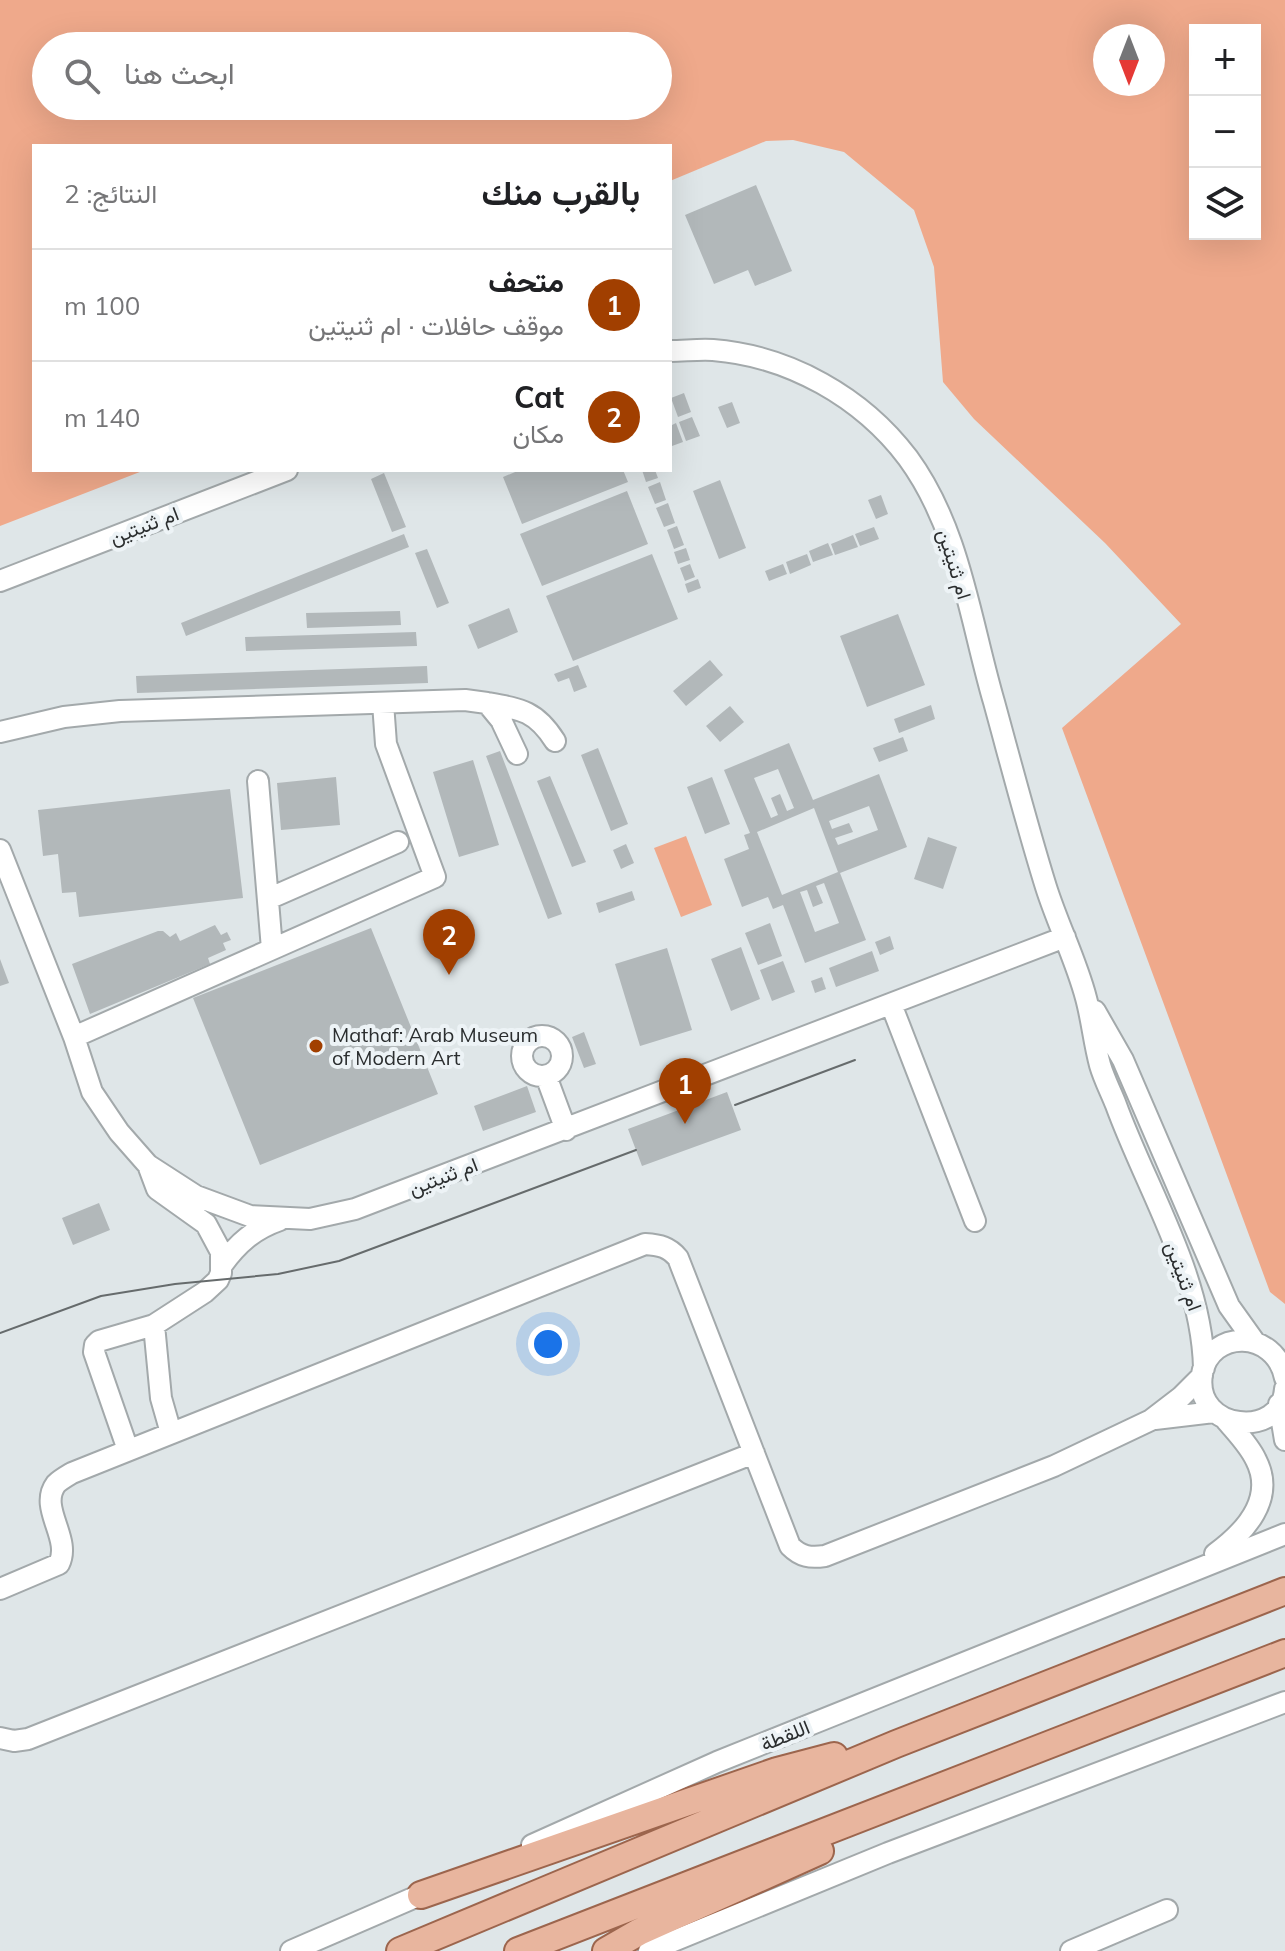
<!DOCTYPE html>
<html lang="ar">
<meta charset="utf-8">
<style>
body{margin:0;font-family:Mulish,Vazirmatn,sans-serif;background:#f6f6f6;color:#202124;direction:rtl}
.controls{position:absolute;right:24px;top:24px;display:grid;overflow:hidden;border-radius:0px;box-shadow:0 8px 32px #0002}
.controls button{width:72px;height:72px;display:grid;place-items:center;padding:0;border:0;border-bottom:2px solid #e0e0e0;background:#fff;color:#202124;font:40px sans-serif}
.compass{position:absolute;left:1093px;top:24px;width:72px;height:72px;border-radius:50%;background:#fff;box-shadow:0 8px 32px #0002;rotate:180deg}
.you{position:absolute;left:548px;top:1344px;width:28px;height:28px;margin:-20px;border:6px solid #fff;border-radius:50%;background:#1a73e8;box-shadow:0 0 0 12px #1a73e833}
.badge{display:grid;place-items:center;width:52px;height:52px;border-radius:50%;background:#a13f00;color:#fff;font-size:26px;font-weight:700}
.pin{position:absolute;translate:-50% -66px;filter:drop-shadow(0 2px 4px #0008)}
.pin::after{content:'';position:absolute;top:42px;width:28px;height:24px;background:inherit;clip-path:polygon(0 0,100% 0,50% 100%)}
.list{margin:0;padding:0;list-style:none}
h2{display:flex;justify-content:space-between;align-items:center;height:104px;margin:0;padding:0 32px;font-size:34px}
h2 small{font-size:26px;font-weight:400;color:#757577}
.list li{display:grid;grid-template-columns:52px 1fr auto;gap:24px;align-items:center;box-sizing:border-box;height:112px;padding:0 32px;border-top:2px solid #e0e0e0}
.list b{display:block;font-size:30px;white-space:nowrap}
.list p{margin:0;font-size:26px;white-space:nowrap;color:#757577}
.list em{font-size:26px;font-style:normal;color:#757577}
.icon{flex:none;width:44px;height:44px;fill:none;stroke:currentColor;stroke-width:2;stroke-linecap:round;stroke-linejoin:round}
.map{position:relative;flex:none;width:1285px;height:1951px;overflow:hidden;direction:ltr}
.search{position:absolute;background:#fff;box-shadow:0 8px 32px #0002;left:32px;top:32px;width:640px;height:88px;display:flex;align-items:center;gap:20px;box-sizing:border-box;padding:0 28px;border-radius:44px;color:#757577;font-size:30px}
.panel{position:absolute;background:#fff;box-shadow:0 8px 32px #0002;left:32px;top:144px;width:640px;height:328px;border-radius:0px;direction:rtl}
.map>svg:first-child{display:block}
.green{fill:#efa98b;fill-rule:evenodd}
.building{fill:#b2b8ba;fill-rule:evenodd}
.lines{fill:none;stroke-linecap:round;stroke-linejoin:round}
.minor-casing{stroke:#a3a9ab;stroke-width:24}
.major-casing{stroke:#9c654d;stroke-width:30}
.minor{stroke:#fff;stroke-width:20}
.major{stroke:#e8b59e;stroke-width:26}
.tram{stroke:#666b6c;stroke-width:2}
.poi-dot{fill:#a13f00;stroke:#edf3f6;stroke-width:3}
.labels{text-anchor:middle;dominant-baseline:central;stroke-width:8;stroke-linejoin:round;paint-order:stroke}
.street-label{font-size:20px;fill:#2b2e2f;stroke:#edf3f6}
.poi-label{font-size:20px;fill:#2b2e2f;stroke:#edf3f6;text-anchor:start}
</style>
<div class="map">
<svg width="1285" height="1951" viewBox="0 0 1285 1951">
<rect width="100%" height="100%" fill="#dfe6e8"/>
<path class="green" d="M0,0H1285V1304L1270,1292L1062,728L1181,624L1105,543L974,419L943,382L934,267L914,210L844,152L793,140L766,141L670,181V146H34V470H145L0,526ZM1195,30H1255V234H1195ZM1105,36H1153V84H1105ZM46,46H658V106H46Z
M686,836L712,905L681,917L654,848Z"/>
<path class="building" d="M756,185L792,271L755,286L748,270L714,284L685,215Z
M684,393L691,412L678,417L671,398Z
M732,402L740,423L727,428L718,407Z
M692,417L700,436L686,441L679,422Z
M676,423L683,442L672,446L670,426Z
M520,470H623L628,482L522,524L503,477Z
M642,470H655L658,478L646,482Z
M384,473L406,527L392,532L371,479Z
M720,480L746,548L719,559L693,491Z
M660,482L666,500L655,504L648,487Z
M627,491L648,544L542,586L520,534Z
M881,495L888,514L876,519L868,500Z
M668,503L675,523L664,527L656,508Z
M677,526L684,545L674,549L667,530Z
M874,527L879,539L860,546L855,534Z
M404,534L409,547L186,636L181,623Z
M853,535L858,547L835,555L831,544Z
M828,543L833,555L813,562L809,551Z
M686,548L690,560L678,564L674,552Z
M427,549L449,603L437,608L415,553Z
M652,554L678,619L573,661L546,596Z
M807,554L811,565L790,574L786,562Z
M690,564L695,577L685,581L680,568Z
M783,564L787,574L769,581L765,571Z
M698,579L701,588L688,593L685,584Z
M509,608L518,632L478,649L468,625Z
M400,611L401,625L307,628L306,613Z
M898,614L925,685L867,707L840,636Z
M416,632L417,646L246,651L245,637Z
M710,660L723,675L686,706L673,691Z
M578,665L587,687L574,692L569,678L558,682L554,674Z
M427,666L428,683L137,693L136,676Z
M931,705L935,719L899,733L894,719Z
M730,706L744,722L720,742L706,726Z
M903,737L908,751L879,762L873,748Z
M789,743L813,800L879,774L907,847L840,873L866,940L805,963L783,905L773,909L768,897L742,907L724,859L749,849L744,835L750,833L724,770ZM778,769L794,808L787,811L780,794L771,798L778,815L771,818L754,778ZM869,806L878,830L838,845L835,838L853,832L849,823L832,829L829,821ZM814,808L838,872L782,895L757,832ZM824,883L839,923L815,932L800,892L807,890L813,907L823,903L816,886Z
M598,748L628,824L611,831L581,755Z
M500,751L562,914L548,919L486,756Z
M473,760L499,845L459,857L433,772Z
M550,776L586,862L572,867L537,781Z
M336,777L340,825L281,830L277,783Z
M712,777L730,824L705,834L687,787Z
M230,789L243,898L79,917L76,892L62,893L58,854L43,856L38,810Z
M928,837L957,847L943,889L914,879Z
M626,844L634,863L621,869L613,850Z
M632,891L635,900L599,913L596,903Z
M770,923L782,956L758,965L745,933Z
M215,925L221,935L227,932L231,940L223,943L226,950L208,958L210,964L90,1014L72,964L158,931H163L170,937L176,933L180,941Z
M371,928L438,1094L260,1165L193,998Z
M890,936L894,949L880,955L875,942Z
M741,947L760,999L731,1011L711,959Z
M667,948L692,1030L640,1046L615,964Z
M872,951L879,971L836,987L829,968Z
M0,959L9,983L0,986Z
M783,961L795,992L772,1001L760,970Z
M822,977L826,989L815,993L811,981Z
M584,1032L596,1064L584,1068L572,1037Z
M527,1086L536,1112L483,1131L474,1106Z
M727,1092L741,1130L642,1166L628,1129Z
M99,1203L110,1230L73,1245L62,1218Z"/>
<g class="lines">
<g class="minor-casing">
<path id="minor" d="M670,351C684,351 699,349 713,350C789,356 862,397 908,458C960,529 970,620 994,702C1011,764 1027,826 1046,887C1058,925 1076,960 1086,998C1092,1020 1094,1043 1100,1065C1104,1079 1111,1092 1116,1105C1147,1190 1202,1276 1204,1368
M0,581L287,470
M487,703C521,709 536,711 555,741
M0,732L64,717L120,711L465,700L487,703L501,720L517,754
M258,781L272,949
M0,850L74,1037L92,1092L119,1132L148,1165L196,1196L250,1216L310,1219L355,1209L1065,937
M268,899L398,842
M891,1004L975,1221
M1095,1011L1123,1060L1229,1306L1254,1341
M522 1056a20 20 0 1 1 40 0a20 20 0 1 1-40 0Z
M74,1037L435,877L386,744L383,703
M546,1076L566,1130
M148,1165L157,1189L206,1224L221,1252V1273L218,1280L205,1292L154,1325L161,1398L171,1433
M222,1265C238,1243 254,1229 280,1220
M1285,1378C1275,1329 1210,1329 1202,1374C1193,1432 1282,1439 1285,1389
M1279,1404L1285,1440
M1155,1419L1214,1412
M128,1450L94,1352L95,1345L99,1341L154,1325
M1215,1554C1245,1532 1276,1499 1256,1460C1249,1445 1236,1432 1226,1420
M0,1589L59,1564C72,1538 38,1508 56,1484C60,1480 67,1476 72,1473L645,1244C660,1245 669,1247 678,1258L790,1546C801,1557 810,1558 825,1556L1054,1466L1151,1420L1181,1397L1202,1376
M0,1738L14,1741L28,1739L754,1453
M532,1845L717,1762L1285,1534
M291,1951L434,1889
M649,1951L888,1853L1285,1702
M1071,1951L1167,1910"/>
</g>
<g class="major-casing">
<path id="major" d="M421,1895L777,1771L834,1756
M400,1951L896,1744L1285,1591
M518,1951L1285,1653
M606,1951L639,1932L820,1851"/>
</g>
<use href="#minor" class="minor"/>
<use href="#major" class="major"/>
<path class="tram" d="M735,1105L855,1060
M0,1333L101,1296L175,1284L278,1274L339,1261L636,1150"/>
</g>
<circle class="poi-dot" cx="316" cy="1046" r="8"/>
<g class="labels">
<g class="street-label">
<text transform="translate(144 525) rotate(-21)">ام ثنيتين</text>
<text transform="translate(955 564) rotate(73)">ام ثنيتين</text>
<text transform="translate(443 1176) rotate(-21)">ام ثنيتين</text>
<text transform="translate(1184 1276) rotate(70)">ام ثنيتين</text>
<text transform="translate(785 1735) rotate(-22)">اللقطة</text>
</g>
<g class="poi-label">
<text x="332" y="1034">Mathaf: Arab Museum<tspan x="332" dy="23">of Modern Art</tspan></text>
</g>
</g>
</svg>
<div class="controls">
<button>+</button>
<button>−</button>
<button><svg class="icon" aria-label="layers" viewBox="0 0 24 24"><path d="M12 4l9 5-9 5-9-5zM3 14l9 5 9-5"/></svg></button>
</div>
<svg class="compass" viewBox="-18 -18 36 36"><path d="M0-13l5 13h-10z" fill="#e53935"/><path d="M0 13l5-13h-10z" fill="#757577"/></svg>
<div class="you"></div>
<div class="pin badge" style="left:685px;top:1124px">1</div>
<div class="pin badge" style="left:449px;top:975px">2</div>
<div class="search"><svg class="icon" aria-label="search" viewBox="0 0 24 24"><circle cx="10" cy="10" r="6"/><path d="M15 15l6 6"/></svg>ابحث هنا</div>
<section class="panel">
<h2>بالقرب منك<small>النتائج: 2</small></h2>
<ul class="list">
<li><span class="badge">1</span><div><b>متحف</b><p>موقف حافلات · ام ثنيتين</p></div><em>100 m</em></li>
<li><span class="badge">2</span><div><b>Cat</b><p>مكان</p></div><em>140 m</em></li>
</ul>
</section>
</div>
